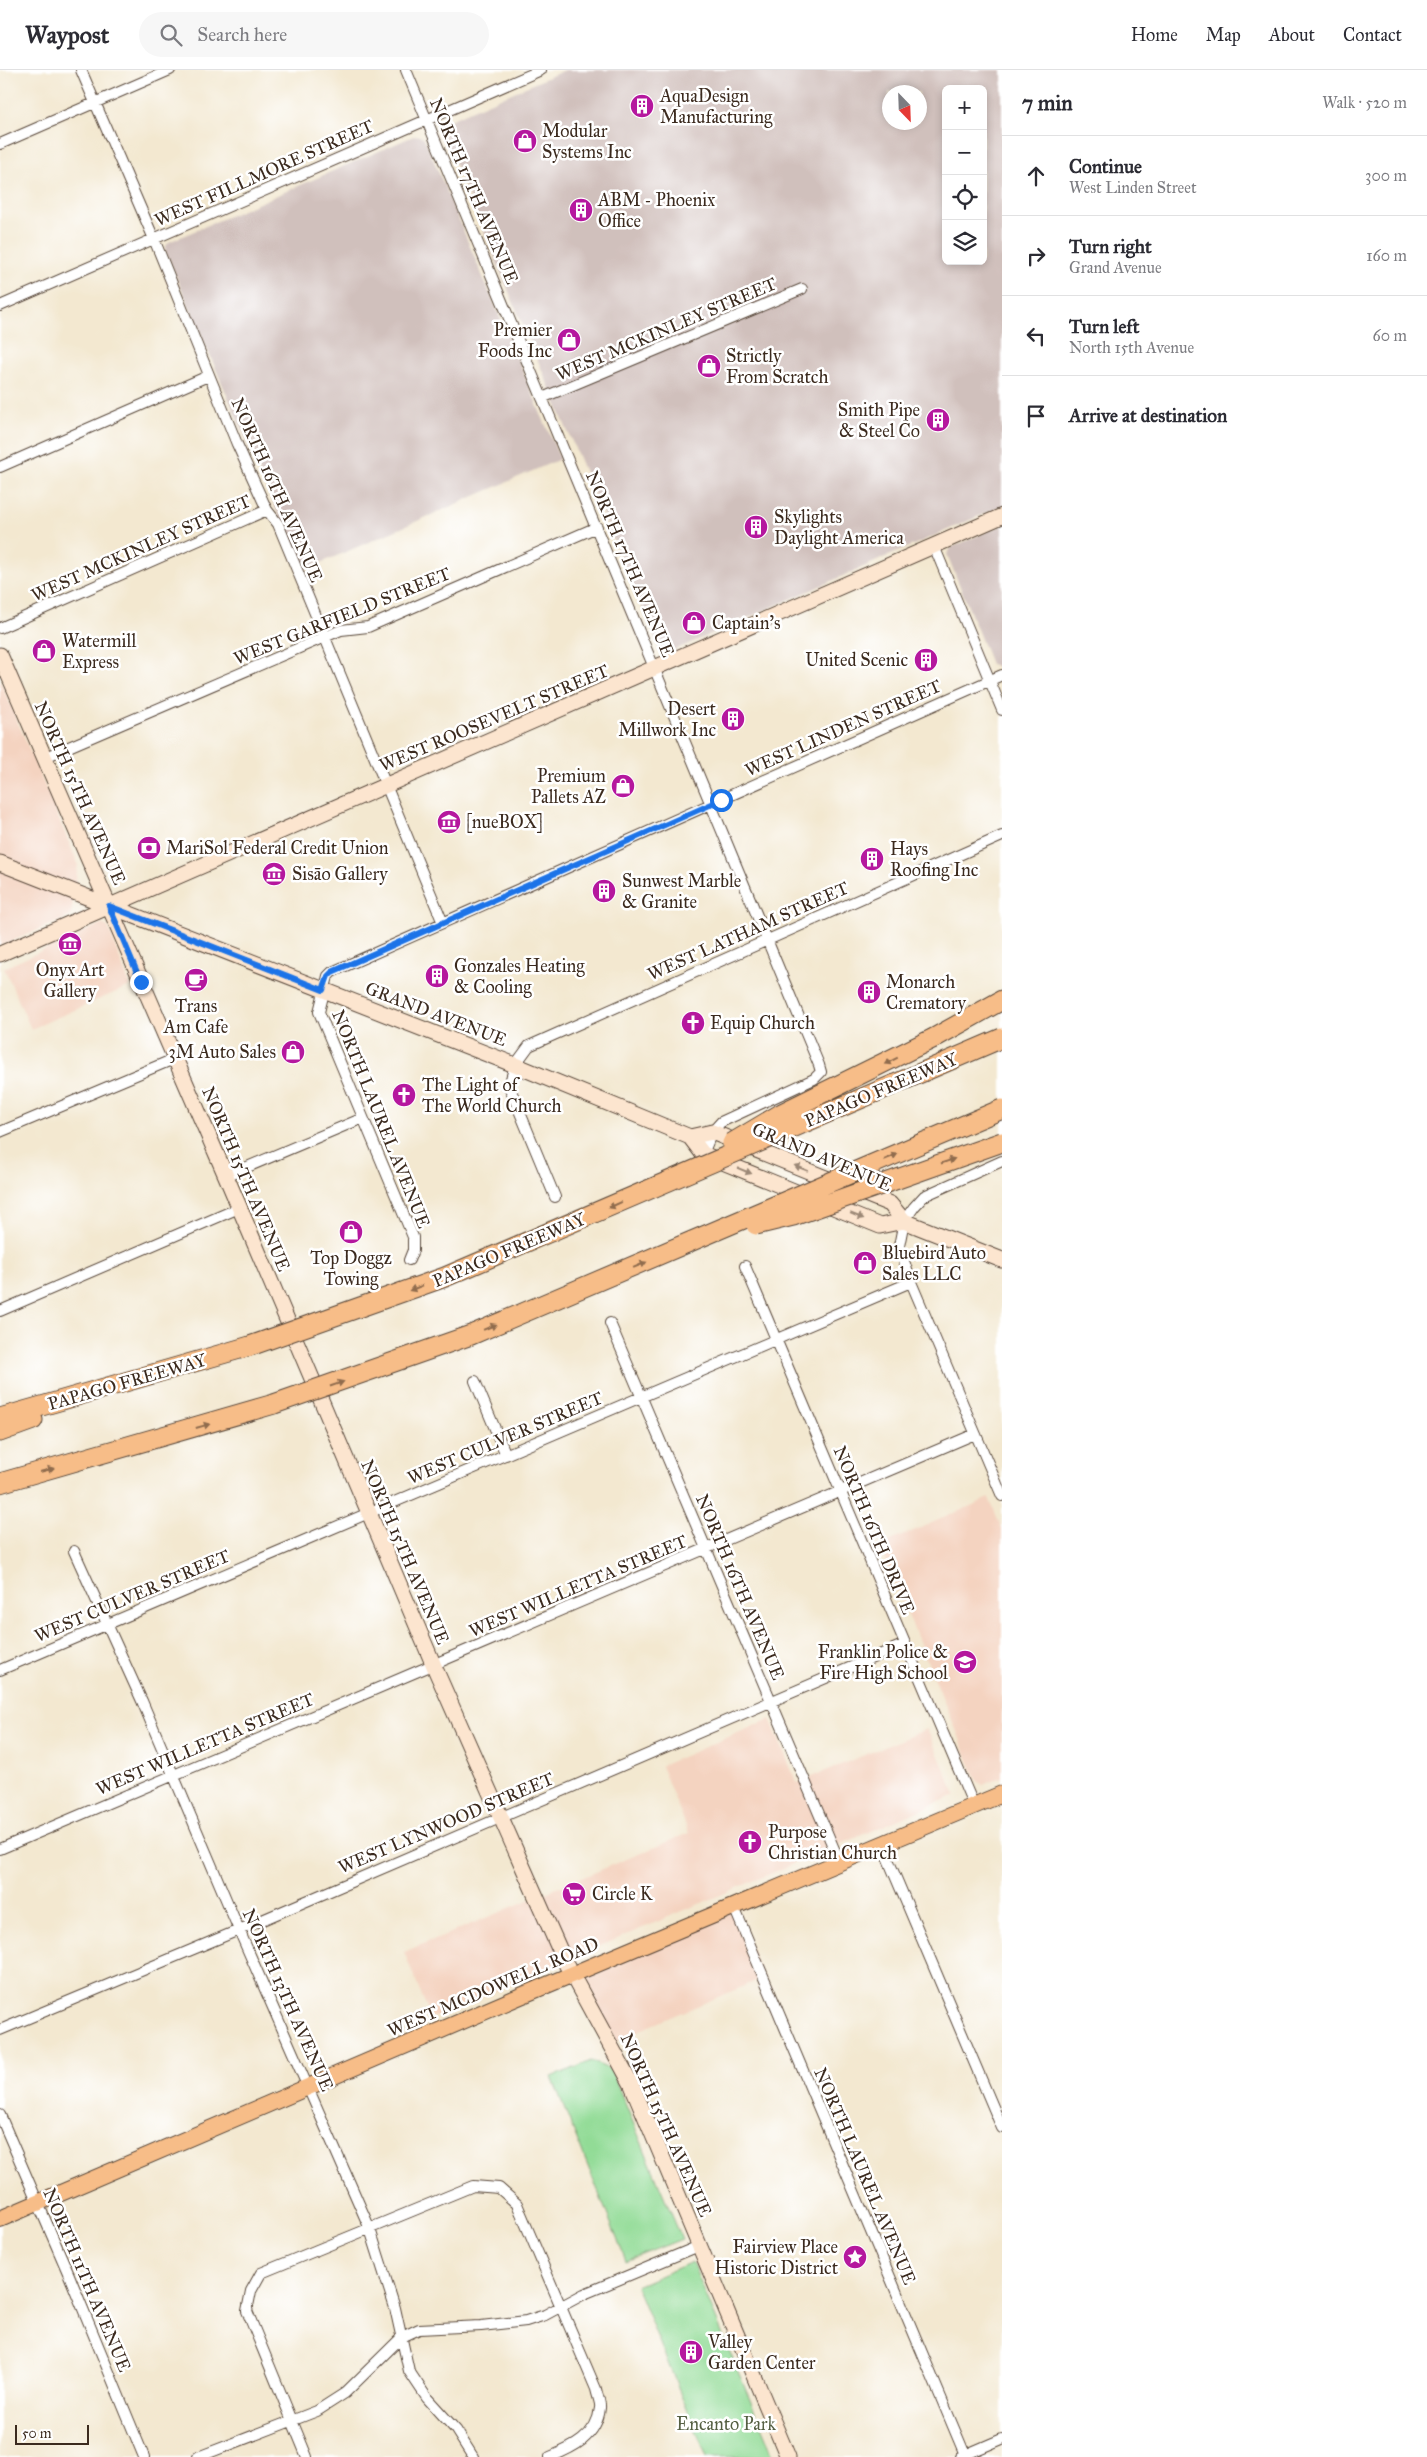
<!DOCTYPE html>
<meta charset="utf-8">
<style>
body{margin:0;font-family:"IM FELL Great Primer",serif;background:#f7f7f7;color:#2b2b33}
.controls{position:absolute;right:15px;top:15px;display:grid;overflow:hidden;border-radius:8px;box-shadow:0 2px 8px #0003}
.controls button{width:45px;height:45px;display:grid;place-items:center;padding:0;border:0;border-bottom:1px solid #e1e1e2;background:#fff;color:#2b2b33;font:25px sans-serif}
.compass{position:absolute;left:882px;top:15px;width:45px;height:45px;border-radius:50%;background:#fff;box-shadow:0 2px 8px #0003;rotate:157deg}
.scale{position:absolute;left:15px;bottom:12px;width:74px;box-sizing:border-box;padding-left:5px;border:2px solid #3b2a1e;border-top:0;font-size:14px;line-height:18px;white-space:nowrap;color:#3b2a1e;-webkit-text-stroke:4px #fff;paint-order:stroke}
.stop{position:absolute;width:15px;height:15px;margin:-11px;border:4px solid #1a73e8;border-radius:50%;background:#fff}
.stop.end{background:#1a73e8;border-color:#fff;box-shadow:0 1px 5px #0008}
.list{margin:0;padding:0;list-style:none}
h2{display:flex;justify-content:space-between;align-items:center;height:65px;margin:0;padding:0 20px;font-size:21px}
h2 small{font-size:16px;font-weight:400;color:#7c7c81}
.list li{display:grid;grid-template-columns:32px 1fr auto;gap:15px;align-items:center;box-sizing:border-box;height:80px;padding:0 20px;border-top:1px solid #e1e1e2}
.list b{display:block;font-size:19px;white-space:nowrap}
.list p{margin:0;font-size:16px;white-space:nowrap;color:#7c7c81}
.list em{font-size:16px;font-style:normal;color:#7c7c81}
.icon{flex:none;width:28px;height:28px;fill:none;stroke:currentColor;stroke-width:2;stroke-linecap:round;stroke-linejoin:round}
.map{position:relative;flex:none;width:1002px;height:2387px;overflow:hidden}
header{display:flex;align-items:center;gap:30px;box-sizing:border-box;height:70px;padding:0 25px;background:#fff;border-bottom:1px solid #e1e1e2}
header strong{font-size:24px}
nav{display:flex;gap:28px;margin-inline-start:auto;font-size:18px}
.search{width:350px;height:45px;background:#f7f7f7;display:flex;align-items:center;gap:12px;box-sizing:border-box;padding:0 18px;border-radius:28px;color:#7c7c81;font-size:19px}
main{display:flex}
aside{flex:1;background:#fff}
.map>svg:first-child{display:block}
.built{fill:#f4d3c0}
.industrial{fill:#d0c0bc;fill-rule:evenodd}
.green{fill:#92db96;stroke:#66825a}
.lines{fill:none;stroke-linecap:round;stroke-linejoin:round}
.street-casing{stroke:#574639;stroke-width:12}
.secondary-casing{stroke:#574639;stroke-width:17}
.primary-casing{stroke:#574639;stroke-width:18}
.highway-casing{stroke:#574639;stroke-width:21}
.street{stroke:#fff;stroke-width:10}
.secondary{stroke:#fce5cf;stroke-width:15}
.primary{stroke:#f7bd88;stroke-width:16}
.highway{stroke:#f7bd88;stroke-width:19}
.highway-bridge-casing{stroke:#574639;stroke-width:21;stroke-linecap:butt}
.highway-bridge{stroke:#f7bd88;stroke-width:19}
.oneway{fill:#906c4e}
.oneway2{fill:#9c8876}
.route{stroke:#1a73e8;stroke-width:6}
.labels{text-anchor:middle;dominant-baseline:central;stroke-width:5;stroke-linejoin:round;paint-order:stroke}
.poi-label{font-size:18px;fill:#3b2a1e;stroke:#fff;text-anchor:start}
.street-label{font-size:18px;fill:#3b2a1e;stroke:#fff}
.park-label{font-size:18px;fill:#555f42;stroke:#fff}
</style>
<header>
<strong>Waypost</strong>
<div class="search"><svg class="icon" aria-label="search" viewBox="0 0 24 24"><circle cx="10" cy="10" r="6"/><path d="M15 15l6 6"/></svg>Search here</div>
<nav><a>Home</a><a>Map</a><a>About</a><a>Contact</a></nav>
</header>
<main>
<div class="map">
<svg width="1002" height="2387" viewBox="0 0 1002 2387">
<rect width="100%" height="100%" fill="#fff"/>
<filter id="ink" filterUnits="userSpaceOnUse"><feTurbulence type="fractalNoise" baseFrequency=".02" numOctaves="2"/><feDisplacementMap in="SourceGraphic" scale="10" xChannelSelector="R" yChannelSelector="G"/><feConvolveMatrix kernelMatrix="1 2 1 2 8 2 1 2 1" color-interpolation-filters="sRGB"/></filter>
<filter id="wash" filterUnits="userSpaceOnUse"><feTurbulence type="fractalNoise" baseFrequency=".0096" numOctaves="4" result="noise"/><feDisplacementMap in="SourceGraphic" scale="20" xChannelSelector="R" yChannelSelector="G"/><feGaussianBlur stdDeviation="1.12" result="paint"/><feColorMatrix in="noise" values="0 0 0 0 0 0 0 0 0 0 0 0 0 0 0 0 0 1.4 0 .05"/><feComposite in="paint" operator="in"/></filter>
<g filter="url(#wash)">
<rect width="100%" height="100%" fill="#f3e8d0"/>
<path class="built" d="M0,610L78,794L71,846L0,876Z
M101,854L108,857L130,916L31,959L4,898Z
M989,1428L1002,1459V1707L983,1715L978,1712L879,1476Z
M770,1649L797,1713L927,1659L956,1725L431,1948L404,1882L689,1763L661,1696Z
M734,1837L763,1908L610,1973L572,1905Z"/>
<path class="industrial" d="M565,0H1002V436L670,582H665L659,578L442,63L441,59L445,52ZM946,19H983V191H946ZM889,22H919V52H889Z
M416,65L423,67L425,70L560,389L302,501L165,180L166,176L169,172Z
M1002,455V596L999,597L991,594L947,484L952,477Z"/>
<path class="green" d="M591,1991L611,2000L682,2169L626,2191L552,2007Z
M692,2192L774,2387H707L636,2216Z"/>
</g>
<g filter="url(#ink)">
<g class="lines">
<g class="street-casing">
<path id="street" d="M81,0L154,169L237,374L267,440L278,454L443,853
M406,0L819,995L821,1002L814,1009L721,1052L712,1062L703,1084
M0,74L170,0
M0,236L541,0
M542,328L802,219
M0,397L208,306
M934,476L1002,640
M0,558L267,440
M43,688L341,560L368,557L597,457
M0,1062L174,989
M1002,1091L924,1126L914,1137L904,1151L899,1176L911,1212L1002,1426
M226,1106L363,1048
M555,1127L509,1016L515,995L529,976L1002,766
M409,1190L413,1180V1167L319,942L328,906L332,902L1002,605
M745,1196L974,1736
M0,1241L239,1138
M610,1253L840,1793
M475,1311L506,1385
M74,1481L142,1631L239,1860L370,2159L395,2238L409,2301L427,2328L456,2360L473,2387
M0,1600L911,1212
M882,1775L1002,2058
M0,1779L975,1364
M734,1837L966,2387
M0,1960L239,1860L905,1574
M0,2045L69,2205L144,2387
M198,2387L317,2341L345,2323L402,2267L419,2259L481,2256L526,2251L545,2245L584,2224L699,2176
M307,2387L247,2241L251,2221L261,2203L473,2116L499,2118L517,2134L596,2319C597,2325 601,2333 600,2338C597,2367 572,2378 550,2387
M960,2387L1002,2369"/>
</g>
<g class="secondary-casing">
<path id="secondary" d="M0,585L226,1106L437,1603L565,1892L632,2015L788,2387
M0,793L515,995L690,1067L703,1084L880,1156L904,1151
M0,884L1002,446
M690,1067L712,1062L890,1134L904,1151L1002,1190"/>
</g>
<g class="primary-casing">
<path id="primary" d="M0,2149L516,1928L1002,1724"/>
</g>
<g class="highway-casing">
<path id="highway" d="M934,968L1002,930
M0,1348L250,1276
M0,1362L33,1350
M0,1413L274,1334"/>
</g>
<use href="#street" class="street"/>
<use href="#secondary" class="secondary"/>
<use href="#primary" class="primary"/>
<use href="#highway" class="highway"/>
<g class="highway-bridge-casing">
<path id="highway-bridge" d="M732,1073L782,1043L934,968
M756,1155L793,1146L1002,1072
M250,1276L445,1207L1002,968
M274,1334L471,1265L1002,1039"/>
</g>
<use href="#highway-bridge" class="highway-bridge"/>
</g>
<defs><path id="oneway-solid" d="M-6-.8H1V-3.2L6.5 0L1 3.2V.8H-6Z" transform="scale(1.25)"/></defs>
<g class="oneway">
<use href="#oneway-solid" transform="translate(891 991) rotate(154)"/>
<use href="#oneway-solid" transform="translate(891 1087) rotate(-23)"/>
<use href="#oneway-solid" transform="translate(948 1091) rotate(-19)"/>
<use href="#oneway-solid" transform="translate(615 1135) rotate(156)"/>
<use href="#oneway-solid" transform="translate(640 1195) rotate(-23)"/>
<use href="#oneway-solid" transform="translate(416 1218) rotate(159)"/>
<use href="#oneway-solid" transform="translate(490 1257) rotate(-22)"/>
<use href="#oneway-solid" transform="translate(337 1314) rotate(-19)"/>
<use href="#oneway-solid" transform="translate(203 1356) rotate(-16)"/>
<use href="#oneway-solid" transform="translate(47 1400) rotate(-15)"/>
</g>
<g class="oneway2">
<use href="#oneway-solid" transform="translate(801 1098) rotate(-158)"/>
<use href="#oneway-solid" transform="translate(745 1101) rotate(22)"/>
<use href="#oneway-solid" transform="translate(857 1146) rotate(22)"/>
</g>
</g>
<g class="lines" filter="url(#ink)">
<path class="route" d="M141,912L109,836L323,920L328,906L332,902L721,730"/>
</g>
<defs>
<g id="building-disc" transform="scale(1.25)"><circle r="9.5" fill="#b5179e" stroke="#fff"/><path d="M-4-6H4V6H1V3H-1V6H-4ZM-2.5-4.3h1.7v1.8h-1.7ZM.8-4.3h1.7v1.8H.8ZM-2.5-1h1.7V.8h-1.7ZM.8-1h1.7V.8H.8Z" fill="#fff"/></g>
<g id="shop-disc" transform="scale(1.25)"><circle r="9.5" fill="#b5179e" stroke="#fff"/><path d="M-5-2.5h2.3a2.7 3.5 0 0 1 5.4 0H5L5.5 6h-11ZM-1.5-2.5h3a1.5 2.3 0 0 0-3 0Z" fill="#fff"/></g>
<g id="museum-disc" transform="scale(1.25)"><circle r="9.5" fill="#b5179e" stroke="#fff"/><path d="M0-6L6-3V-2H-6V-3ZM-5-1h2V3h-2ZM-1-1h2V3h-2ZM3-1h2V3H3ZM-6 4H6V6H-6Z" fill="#fff"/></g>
<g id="bank-disc" transform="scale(1.25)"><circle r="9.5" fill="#b5179e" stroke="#fff"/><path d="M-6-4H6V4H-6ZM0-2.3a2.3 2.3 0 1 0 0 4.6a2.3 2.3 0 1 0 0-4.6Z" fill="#fff"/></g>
<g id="cafe-disc" transform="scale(1.25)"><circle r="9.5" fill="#b5179e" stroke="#fff"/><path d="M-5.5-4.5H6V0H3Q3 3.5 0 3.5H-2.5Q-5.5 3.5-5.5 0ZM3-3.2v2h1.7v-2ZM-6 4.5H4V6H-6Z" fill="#fff"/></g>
<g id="church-disc" transform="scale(1.25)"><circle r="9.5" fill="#b5179e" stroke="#fff"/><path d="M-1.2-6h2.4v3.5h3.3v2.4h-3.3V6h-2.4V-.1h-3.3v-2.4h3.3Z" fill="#fff"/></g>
<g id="school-disc" transform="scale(1.25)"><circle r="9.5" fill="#b5179e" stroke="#fff"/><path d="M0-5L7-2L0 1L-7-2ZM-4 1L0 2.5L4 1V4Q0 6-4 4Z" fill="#fff"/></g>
<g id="supermarket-disc" transform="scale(1.25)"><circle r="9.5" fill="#b5179e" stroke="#fff"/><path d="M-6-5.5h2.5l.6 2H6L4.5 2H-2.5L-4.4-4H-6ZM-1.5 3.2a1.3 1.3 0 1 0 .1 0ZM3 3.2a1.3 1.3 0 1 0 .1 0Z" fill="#fff"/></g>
<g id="sight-disc" transform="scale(1.25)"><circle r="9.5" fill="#b5179e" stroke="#fff"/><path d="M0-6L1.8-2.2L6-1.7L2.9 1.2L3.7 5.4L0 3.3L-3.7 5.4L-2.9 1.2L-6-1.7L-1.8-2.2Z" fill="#fff"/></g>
</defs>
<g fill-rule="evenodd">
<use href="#building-disc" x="642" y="36"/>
<use href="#shop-disc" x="525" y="71"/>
<use href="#building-disc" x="581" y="140"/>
<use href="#shop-disc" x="569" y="270"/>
<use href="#shop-disc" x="709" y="296"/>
<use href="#building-disc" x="938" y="350"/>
<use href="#building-disc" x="756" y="457"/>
<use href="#shop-disc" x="694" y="553"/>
<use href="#shop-disc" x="44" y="581"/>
<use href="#building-disc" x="926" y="590"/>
<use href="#building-disc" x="733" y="649"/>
<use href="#shop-disc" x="623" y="716"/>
<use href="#museum-disc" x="449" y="752"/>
<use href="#bank-disc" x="149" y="778"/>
<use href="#building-disc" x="872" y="789"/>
<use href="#museum-disc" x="274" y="804"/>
<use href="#building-disc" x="604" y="821"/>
<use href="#museum-disc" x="70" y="874"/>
<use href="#building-disc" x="437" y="906"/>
<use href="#cafe-disc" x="196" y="910"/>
<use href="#building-disc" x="869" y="922"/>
<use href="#church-disc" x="693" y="953"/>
<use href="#shop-disc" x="293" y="982"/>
<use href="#church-disc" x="404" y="1025"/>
<use href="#shop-disc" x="351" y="1162"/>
<use href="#shop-disc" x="865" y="1193"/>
<use href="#school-disc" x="965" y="1592"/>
<use href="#church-disc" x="750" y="1772"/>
<use href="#supermarket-disc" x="574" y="1824"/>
<use href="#sight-disc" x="855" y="2187"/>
<use href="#building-disc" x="691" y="2282"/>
</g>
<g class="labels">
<g class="poi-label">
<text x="660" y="26">AquaDesign<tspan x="660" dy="21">Manufacturing</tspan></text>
<text x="542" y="61">Modular<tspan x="542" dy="21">Systems Inc</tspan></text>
<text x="598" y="130">ABM - Phoenix<tspan x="598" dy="21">Office</tspan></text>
<text x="552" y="260" text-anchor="end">Premier<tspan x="552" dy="21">Foods Inc</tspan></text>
<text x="726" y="286">Strictly<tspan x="726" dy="21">From Scratch</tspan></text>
<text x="920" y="340" text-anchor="end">Smith Pipe<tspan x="920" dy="21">&amp; Steel Co</tspan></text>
<text x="774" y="447">Skylights<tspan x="774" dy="21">Daylight America</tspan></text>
<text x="712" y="553">Captain's</text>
<text x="62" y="571">Watermill<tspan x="62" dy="21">Express</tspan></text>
<text x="908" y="590" text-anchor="end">United Scenic</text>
<text x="716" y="639" text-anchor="end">Desert<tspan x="716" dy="21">Millwork Inc</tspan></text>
<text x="606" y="706" text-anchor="end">Premium<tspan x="606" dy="21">Pallets AZ</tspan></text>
<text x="466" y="752">[nueBOX]</text>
<text x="166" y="778">MariSol Federal Credit Union</text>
<text x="890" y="779">Hays<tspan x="890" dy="21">Roofing Inc</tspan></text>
<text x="292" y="804">Sisāo Gallery</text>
<text x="622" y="811">Sunwest Marble<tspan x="622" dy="21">&amp; Granite</tspan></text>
<text x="454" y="896">Gonzales Heating<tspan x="454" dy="21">&amp; Cooling</tspan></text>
<text x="70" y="900" text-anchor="middle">Onyx Art<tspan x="70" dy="21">Gallery</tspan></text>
<text x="886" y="912">Monarch<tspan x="886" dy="21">Crematory</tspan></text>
<text x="196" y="936" text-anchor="middle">Trans<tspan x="196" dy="21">Am Cafe</tspan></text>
<text x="710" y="953">Equip Church</text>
<text x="276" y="982" text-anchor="end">3M Auto Sales</text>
<text x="422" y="1015">The Light of<tspan x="422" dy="21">The World Church</tspan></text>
<text x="882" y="1183">Bluebird Auto<tspan x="882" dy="21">Sales LLC</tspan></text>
<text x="351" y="1188" text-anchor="middle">Top Doggz<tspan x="351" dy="21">Towing</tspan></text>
<text x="948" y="1582" text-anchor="end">Franklin Police &amp;<tspan x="948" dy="21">Fire High School</tspan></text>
<text x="768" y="1762">Purpose<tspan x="768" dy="21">Christian Church</tspan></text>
<text x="592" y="1824">Circle K</text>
<text x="838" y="2177" text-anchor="end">Fairview Place<tspan x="838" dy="21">Historic District</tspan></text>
<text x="708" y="2272">Valley<tspan x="708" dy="21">Garden Center</tspan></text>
</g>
<g class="street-label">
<text transform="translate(264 103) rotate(-24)">WEST FILLMORE STREET</text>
<text transform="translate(474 121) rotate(67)">NORTH 17TH AVENUE</text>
<text transform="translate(666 259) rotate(-23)">WEST MCKINLEY STREET</text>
<text transform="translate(277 420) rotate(66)">NORTH 16TH AVENUE</text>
<text transform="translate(141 478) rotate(-24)">WEST MCKINLEY STREET</text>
<text transform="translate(630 494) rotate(67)">NORTH 17TH AVENUE</text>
<text transform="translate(342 546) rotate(-22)">WEST GARFIELD STREET</text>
<text transform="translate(494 648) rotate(-23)">WEST ROOSEVELT STREET</text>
<text transform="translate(843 658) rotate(-24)">WEST LINDEN STREET</text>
<text transform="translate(80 723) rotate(66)">NORTH 15TH AVENUE</text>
<text transform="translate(748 861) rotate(-24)">WEST LATHAM STREET</text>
<text transform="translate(436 944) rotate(21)">GRAND AVENUE</text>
<text transform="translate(881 1020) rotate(-23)">PAPAGO FREEWAY</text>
<text transform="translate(381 1049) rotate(68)">NORTH LAUREL AVENUE</text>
<text transform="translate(822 1087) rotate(23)">GRAND AVENUE</text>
<text transform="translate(246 1109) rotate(67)">NORTH 15TH AVENUE</text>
<text transform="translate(509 1180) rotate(-23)">PAPAGO FREEWAY</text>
<text transform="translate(127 1312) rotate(-16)">PAPAGO FREEWAY</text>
<text transform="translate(505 1368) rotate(-23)">WEST CULVER STREET</text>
<text transform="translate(874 1460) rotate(67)">NORTH 16TH DRIVE</text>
<text transform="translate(405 1482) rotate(67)">NORTH 15TH AVENUE</text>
<text transform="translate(578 1516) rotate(-23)">WEST WILLETTA STREET</text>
<text transform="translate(740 1517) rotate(67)">NORTH 16TH AVENUE</text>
<text transform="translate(132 1526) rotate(-23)">WEST CULVER STREET</text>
<text transform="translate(205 1674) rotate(-23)">WEST WILLETTA STREET</text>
<text transform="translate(446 1753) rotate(-23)">WEST LYNWOOD STREET</text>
<text transform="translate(493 1917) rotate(-23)">WEST MCDOWELL ROAD</text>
<text transform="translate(288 1930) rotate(66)">NORTH 13TH AVENUE</text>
<text transform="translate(666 2055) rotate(66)">NORTH 15TH AVENUE</text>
<text transform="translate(865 2106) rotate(67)">NORTH LAUREL AVENUE</text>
<text transform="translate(87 2210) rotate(67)">NORTH 11TH AVENUE</text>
</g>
<g class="park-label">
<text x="726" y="2354">Encanto Park</text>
</g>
</g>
</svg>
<div class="controls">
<button>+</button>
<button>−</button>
<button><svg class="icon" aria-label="locate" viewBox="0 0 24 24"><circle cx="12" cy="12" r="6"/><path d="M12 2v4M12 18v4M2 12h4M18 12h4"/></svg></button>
<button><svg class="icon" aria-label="layers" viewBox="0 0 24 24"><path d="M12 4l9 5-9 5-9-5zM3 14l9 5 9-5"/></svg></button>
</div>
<svg class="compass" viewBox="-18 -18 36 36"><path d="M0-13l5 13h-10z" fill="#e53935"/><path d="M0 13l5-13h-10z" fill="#7c7c81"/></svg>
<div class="scale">50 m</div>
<div class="stop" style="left:721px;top:730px"></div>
<div class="stop end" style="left:141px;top:912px"></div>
</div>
<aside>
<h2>7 min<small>Walk · 520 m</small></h2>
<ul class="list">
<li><svg class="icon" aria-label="ahead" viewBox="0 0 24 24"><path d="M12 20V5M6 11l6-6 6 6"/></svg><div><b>Continue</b><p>West Linden Street</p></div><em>300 m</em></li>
<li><svg class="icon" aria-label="right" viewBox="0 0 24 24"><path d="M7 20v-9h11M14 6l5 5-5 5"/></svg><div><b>Turn right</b><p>Grand Avenue</p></div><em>160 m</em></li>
<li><svg class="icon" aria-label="left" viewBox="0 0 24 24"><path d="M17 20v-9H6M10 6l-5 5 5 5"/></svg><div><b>Turn left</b><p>North 15th Avenue</p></div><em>60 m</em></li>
<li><svg class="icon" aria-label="arrive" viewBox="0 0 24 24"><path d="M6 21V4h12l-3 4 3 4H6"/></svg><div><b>Arrive at destination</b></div></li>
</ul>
</aside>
</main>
